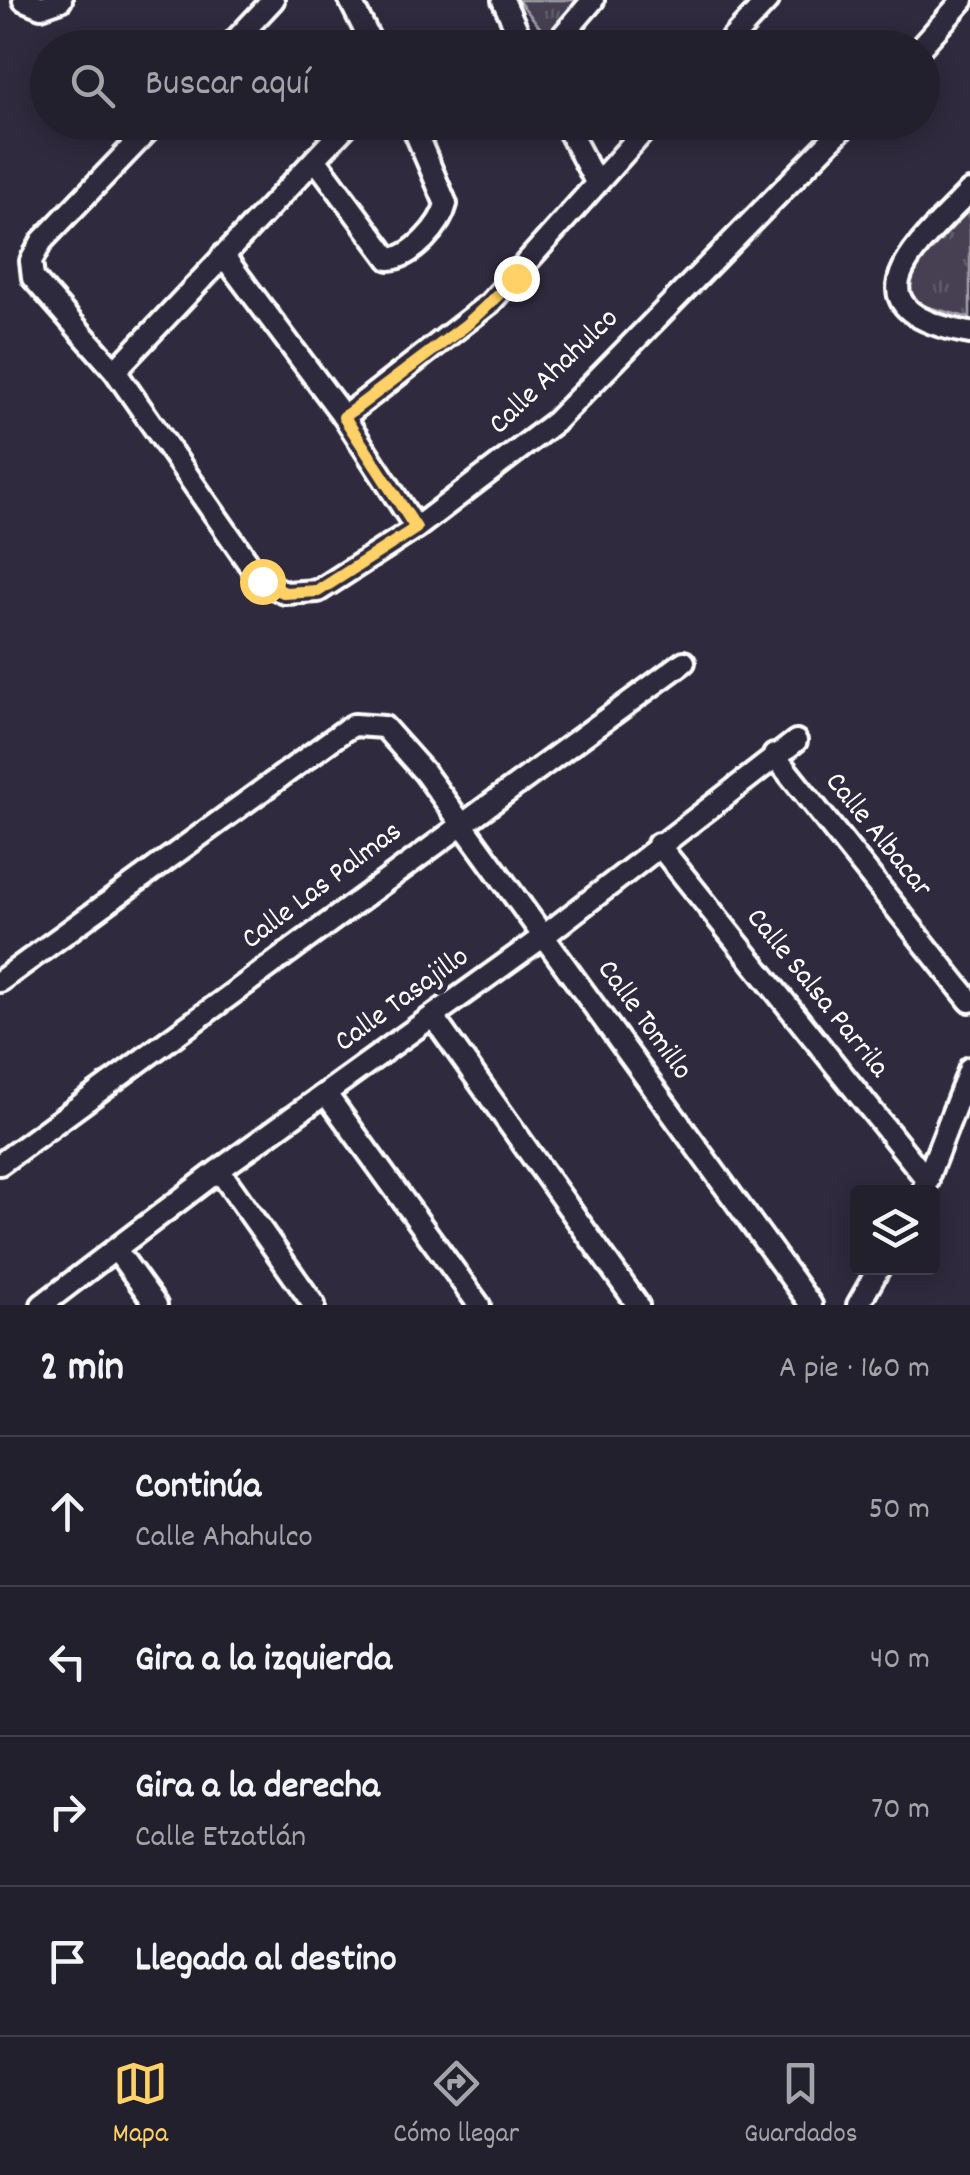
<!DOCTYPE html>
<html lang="es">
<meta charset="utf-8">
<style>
body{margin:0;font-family:Dekko,sans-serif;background:#2b2836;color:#f1f3f6}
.controls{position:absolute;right:30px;bottom:30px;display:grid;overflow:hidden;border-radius:10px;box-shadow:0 5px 25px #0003}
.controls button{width:90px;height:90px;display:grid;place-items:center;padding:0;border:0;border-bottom:2px solid #403e4a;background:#23202e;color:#f1f3f6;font:50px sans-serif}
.stop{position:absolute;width:30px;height:30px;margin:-22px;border:8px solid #ffd166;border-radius:50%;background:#fff}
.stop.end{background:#ffd166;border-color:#fff;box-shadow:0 2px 10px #0008}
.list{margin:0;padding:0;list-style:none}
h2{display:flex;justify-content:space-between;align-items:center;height:130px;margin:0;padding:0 40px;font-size:42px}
h2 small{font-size:32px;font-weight:400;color:#a3a3aa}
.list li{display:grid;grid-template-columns:65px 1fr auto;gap:30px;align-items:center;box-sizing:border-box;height:150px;padding:0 40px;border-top:2px solid #403e4a}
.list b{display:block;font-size:38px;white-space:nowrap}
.list p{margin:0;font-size:32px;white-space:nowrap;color:#a3a3aa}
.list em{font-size:32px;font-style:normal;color:#a3a3aa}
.icon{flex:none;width:55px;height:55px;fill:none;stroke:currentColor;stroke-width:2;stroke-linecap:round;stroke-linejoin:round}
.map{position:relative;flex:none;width:970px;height:1305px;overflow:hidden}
.search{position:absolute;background:#23202e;box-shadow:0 5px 25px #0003;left:30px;right:30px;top:30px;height:110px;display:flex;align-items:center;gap:25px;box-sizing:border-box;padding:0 35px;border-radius:55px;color:#a3a3aa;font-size:38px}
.sheet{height:730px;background:#23202e}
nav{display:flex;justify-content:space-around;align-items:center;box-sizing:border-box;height:140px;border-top:2px solid #403e4a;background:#23202e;font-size:28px;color:#a3a3aa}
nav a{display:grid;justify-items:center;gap:5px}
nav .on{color:#ffd166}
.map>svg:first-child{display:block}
.park{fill:url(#park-tufts);stroke:#a2a0a8;stroke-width:2.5}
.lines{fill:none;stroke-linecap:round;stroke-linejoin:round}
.street-casing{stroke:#fff;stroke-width:28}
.street{stroke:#2f2a3d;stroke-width:20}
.route{stroke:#ffd166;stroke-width:12}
.labels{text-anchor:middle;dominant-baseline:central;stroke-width:10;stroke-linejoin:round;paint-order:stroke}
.street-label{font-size:30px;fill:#fff;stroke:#2f2a3d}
</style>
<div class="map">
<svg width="970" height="1305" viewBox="0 0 970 1305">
<defs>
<pattern id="park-tufts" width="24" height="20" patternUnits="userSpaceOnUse" patternTransform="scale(2.5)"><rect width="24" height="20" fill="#464152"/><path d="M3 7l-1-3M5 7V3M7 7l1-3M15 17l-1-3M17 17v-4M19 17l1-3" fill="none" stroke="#625e6c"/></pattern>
</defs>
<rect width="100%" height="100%" fill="#2f2a3d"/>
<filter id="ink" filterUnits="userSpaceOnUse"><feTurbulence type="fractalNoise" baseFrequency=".01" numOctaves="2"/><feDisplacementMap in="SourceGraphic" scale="20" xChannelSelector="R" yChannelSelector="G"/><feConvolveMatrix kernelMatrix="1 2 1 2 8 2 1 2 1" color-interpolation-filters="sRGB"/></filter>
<g filter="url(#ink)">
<path class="park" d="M518,0H578L547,36Z
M970,209V318L909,302L900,284Z"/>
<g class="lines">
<g class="street-casing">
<path id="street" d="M24,0L41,7L61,0
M350,0L374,48
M503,0L525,48
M228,48L273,0
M552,48L593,0
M723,48L768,0
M920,48L963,0
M156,122L42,241L31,261L33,278L115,371L261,581L285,593L318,591L416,528L555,422L849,122
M564,122L596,182
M315,159L389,259C412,258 441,225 446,204L411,122
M970,191C917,246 839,309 970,333
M223,255L344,417L416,528
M115,371L350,122
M344,417L490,303L652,122
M774,755L970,1001
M658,844L928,1181
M0,981L345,730L354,725L384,727L425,773L811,1305
M433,1017L638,1305
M326,1094L479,1305
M0,1164L684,662
M219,1170L314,1305
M924,1187L970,1068
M117,1251L156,1305
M42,1305L219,1170L544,936L796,741
M858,1305L879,1268"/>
</g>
<use href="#street" class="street"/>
</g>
</g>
<g class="lines" filter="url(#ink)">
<path class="route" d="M262,581L285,593L318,591L416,528L344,417L466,325L516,278"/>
</g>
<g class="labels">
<g class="street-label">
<text transform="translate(555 373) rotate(-44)">Calle Ahahulco</text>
<text transform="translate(877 836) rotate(51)">Calle Albacar</text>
<text transform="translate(323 887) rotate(-37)">Calle Las Palmas</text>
<text transform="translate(816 994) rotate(51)">Calle Salsa Parrila</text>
<text transform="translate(403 1001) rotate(-36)">Calle Tasajillo</text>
<text transform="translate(643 1021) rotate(54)">Calle Tomillo</text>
</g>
</g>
</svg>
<div class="controls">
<button><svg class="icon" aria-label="layers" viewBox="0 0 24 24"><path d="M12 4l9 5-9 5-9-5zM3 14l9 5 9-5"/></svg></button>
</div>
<div class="stop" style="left:262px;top:581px"></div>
<div class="stop end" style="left:516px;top:278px"></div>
<div class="search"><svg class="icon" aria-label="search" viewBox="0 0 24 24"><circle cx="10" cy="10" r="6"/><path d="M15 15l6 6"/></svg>Buscar aquí</div>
</div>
<section class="sheet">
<h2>2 min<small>A pie · 160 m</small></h2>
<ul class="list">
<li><svg class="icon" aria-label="ahead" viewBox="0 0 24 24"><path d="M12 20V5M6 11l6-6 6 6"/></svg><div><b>Continúa</b><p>Calle Ahahulco</p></div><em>50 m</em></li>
<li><svg class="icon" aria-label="left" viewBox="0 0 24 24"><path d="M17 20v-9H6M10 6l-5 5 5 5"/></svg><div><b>Gira a la izquierda</b></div><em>40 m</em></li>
<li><svg class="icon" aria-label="right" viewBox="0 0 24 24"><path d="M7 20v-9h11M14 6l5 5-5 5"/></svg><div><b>Gira a la derecha</b><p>Calle Etzatlán</p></div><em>70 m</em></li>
<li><svg class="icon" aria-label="arrive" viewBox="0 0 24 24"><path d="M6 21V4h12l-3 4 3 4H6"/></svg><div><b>Llegada al destino</b></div></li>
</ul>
</section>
<nav>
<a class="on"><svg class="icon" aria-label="map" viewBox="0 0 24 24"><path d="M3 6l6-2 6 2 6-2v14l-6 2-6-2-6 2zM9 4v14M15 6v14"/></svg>Mapa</a>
<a><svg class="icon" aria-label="directions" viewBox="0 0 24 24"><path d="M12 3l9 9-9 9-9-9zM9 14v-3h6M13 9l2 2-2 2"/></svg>Cómo llegar</a>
<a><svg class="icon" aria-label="saved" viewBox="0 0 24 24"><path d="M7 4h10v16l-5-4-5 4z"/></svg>Guardados</a>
</nav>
